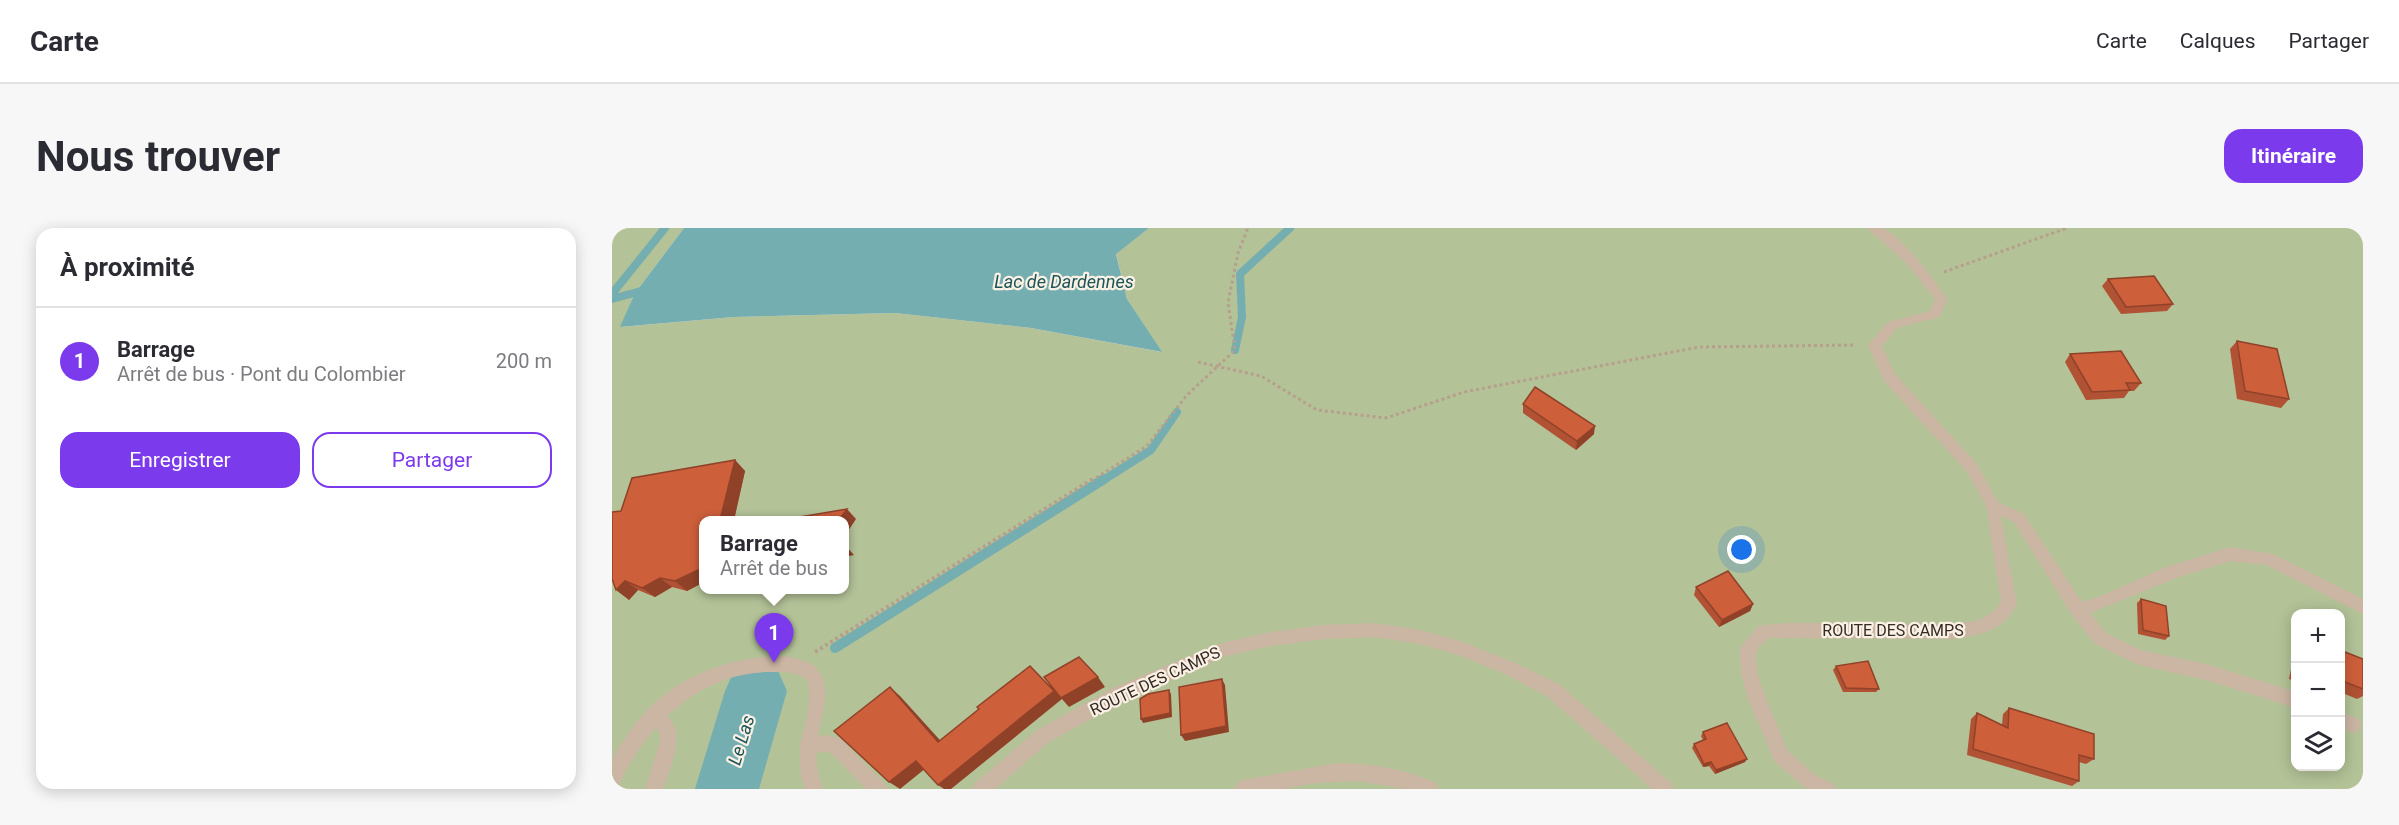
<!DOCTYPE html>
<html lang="fr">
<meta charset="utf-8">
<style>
body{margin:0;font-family:Roboto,sans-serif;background:#f7f7f7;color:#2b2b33}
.controls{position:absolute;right:18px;bottom:18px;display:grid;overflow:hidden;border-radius:12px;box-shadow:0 3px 15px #0003}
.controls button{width:54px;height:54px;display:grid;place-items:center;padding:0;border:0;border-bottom:2px solid #e1e1e2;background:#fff;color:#2b2b33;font:30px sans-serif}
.you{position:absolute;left:1130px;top:322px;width:21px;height:21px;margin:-15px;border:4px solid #fff;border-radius:50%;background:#1a73e8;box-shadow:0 0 0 9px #1a73e833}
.badge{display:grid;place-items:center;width:39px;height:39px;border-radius:50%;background:#7c3aed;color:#fff;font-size:20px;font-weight:700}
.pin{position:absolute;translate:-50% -50px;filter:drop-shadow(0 2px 3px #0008)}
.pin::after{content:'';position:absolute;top:32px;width:21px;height:18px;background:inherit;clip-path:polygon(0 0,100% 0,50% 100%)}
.popup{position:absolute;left:87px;top:288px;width:150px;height:78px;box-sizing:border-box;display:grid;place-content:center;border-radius:12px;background:#fff;filter:drop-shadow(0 2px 4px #0005);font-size:20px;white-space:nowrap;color:#7c7c81}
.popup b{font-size:22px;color:#2b2b33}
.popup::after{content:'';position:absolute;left:50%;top:100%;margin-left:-12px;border:12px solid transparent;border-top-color:#fff}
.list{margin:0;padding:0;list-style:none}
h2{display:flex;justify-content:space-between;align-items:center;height:78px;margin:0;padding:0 24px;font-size:26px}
h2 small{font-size:20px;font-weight:400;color:#7c7c81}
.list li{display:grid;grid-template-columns:39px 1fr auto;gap:18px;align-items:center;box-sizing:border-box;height:108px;padding:0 24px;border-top:2px solid #e1e1e2}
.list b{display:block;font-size:22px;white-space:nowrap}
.list p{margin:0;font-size:20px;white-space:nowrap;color:#7c7c81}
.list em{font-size:20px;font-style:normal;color:#7c7c81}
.actions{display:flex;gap:12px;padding:18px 24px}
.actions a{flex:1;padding:14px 0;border:2px solid #7c3aed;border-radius:18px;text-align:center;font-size:21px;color:#7c3aed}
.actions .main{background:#7c3aed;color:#fff}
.icon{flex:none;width:33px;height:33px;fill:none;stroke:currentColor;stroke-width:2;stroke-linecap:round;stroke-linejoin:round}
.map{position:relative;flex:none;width:1751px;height:561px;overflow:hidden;border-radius:18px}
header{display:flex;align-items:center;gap:36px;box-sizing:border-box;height:84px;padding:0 30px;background:#fff;border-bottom:2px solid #e1e1e2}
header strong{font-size:28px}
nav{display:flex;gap:33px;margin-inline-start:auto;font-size:21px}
.intro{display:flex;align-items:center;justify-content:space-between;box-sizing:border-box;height:144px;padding:0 36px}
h1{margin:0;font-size:42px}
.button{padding:15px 27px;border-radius:18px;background:#7c3aed;color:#fff;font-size:21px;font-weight:700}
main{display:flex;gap:36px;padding:0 36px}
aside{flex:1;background:#fff;border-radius:18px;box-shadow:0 3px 15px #0003}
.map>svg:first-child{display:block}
.green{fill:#b3c297;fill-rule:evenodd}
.water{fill:#75aeb1}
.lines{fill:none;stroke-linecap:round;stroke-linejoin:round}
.stream-far1{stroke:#75aeb1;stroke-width:8}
.stream{stroke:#75aeb1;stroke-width:10}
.river{fill:#75aeb1;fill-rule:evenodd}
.path-far1{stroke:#b79f8d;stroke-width:3;stroke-dasharray:3 3;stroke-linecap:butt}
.path{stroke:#b79f8d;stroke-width:4;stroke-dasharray:3 3;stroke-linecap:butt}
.service{fill:#cbb5a3;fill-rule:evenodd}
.minor{fill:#cbb5a3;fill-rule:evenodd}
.tertiary{fill:#cbb5a3;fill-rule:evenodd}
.wall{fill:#b05233}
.shaded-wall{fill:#904229}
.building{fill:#cd5f3b;stroke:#904229;stroke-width:1.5}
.labels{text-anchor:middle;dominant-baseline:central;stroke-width:4.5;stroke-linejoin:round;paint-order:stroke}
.street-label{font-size:16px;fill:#352b25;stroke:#faf0e4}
.water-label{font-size:18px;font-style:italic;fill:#195559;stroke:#faf0e4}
</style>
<header>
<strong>Carte</strong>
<nav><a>Carte</a><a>Calques</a><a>Partager</a></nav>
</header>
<div class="intro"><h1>Nous trouver</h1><a class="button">Itinéraire</a></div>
<main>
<aside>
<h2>À proximité<small></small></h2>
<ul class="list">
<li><span class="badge">1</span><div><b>Barrage</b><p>Arrêt de bus · Pont du Colombier</p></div><em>200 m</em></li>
</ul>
<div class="actions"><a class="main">Enregistrer</a><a>Partager</a></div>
</aside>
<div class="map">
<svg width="1751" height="561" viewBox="0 0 1751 561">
<rect width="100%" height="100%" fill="#f2e6d7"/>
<path class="green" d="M0,0H72L23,65L9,99L122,89L283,85L419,100L549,124L515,71L504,25L537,0H1751V561H0ZM92,292H232V362H92ZM1684,386H1728V538H1684Z"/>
<path class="water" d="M72,0H537L504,26L515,71L550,124L419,100L283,85L122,89L8,99L23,65Z"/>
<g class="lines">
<path class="stream-far1" d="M0,66L53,0
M0,71L33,62
M623,122L630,89L628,46L678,0
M490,253L539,222L565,184"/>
<path class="stream" d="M223,420L492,251"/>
<path class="river" d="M144,435L166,443L175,463L147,561H83L113,463L122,443Z"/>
<path class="path-far1" d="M1332,44L1455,0
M586,134L649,148L705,182L774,190L852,164L1087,119L1244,117
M479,253L535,218L575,167L623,122L616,75L626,25L636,0"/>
<path class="path" d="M203,424L481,251"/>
<path class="service" d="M1381,272L1412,286L1470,374L1489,368L1554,339L1619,319L1661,326L1751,371V386L1654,337L1619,333L1564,350L1478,385L1495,406L1529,422L1594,436L1684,464V480L1594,452L1527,437L1483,416L1460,387L1402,294L1376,282L1374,278L1376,274Z
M42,480C80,495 60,533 51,561H33L48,513V505L33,488L36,482Z
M1728,484L1747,491L1750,497L1747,503L1741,505L1728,500Z"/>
<path class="minor" d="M1255,0C1259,0 1266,0 1270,0C1289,7 1324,53 1335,71L1328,89L1285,100L1270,118L1283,146L1365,236L1386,274L1405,376C1392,403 1368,407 1341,411L1156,410L1144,423L1145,444L1154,471L1175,522L1203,547L1221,555L1224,561H1195L1163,534L1136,471L1129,444L1128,420L1146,398L1173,395L1341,396C1364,393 1374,394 1389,374L1374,278L1355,244L1272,153L1256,117L1276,94L1318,83L1323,71L1294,35Z
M763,395L808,402L848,413L903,435L947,456L1059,555L1062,561H1040L935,468L891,445L846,427L808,416L763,409L712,411L659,418L614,428L511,473L437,514L383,561H360L363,555L425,502L499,461L606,416L659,404L712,397Z
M212,507L228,510L272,555L275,561H254L218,524L196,525L190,523L187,517L190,511Z"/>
<path class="tertiary" d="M170,428C232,435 211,472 205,515C203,531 205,546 211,561H193C177,518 203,491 196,453C186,443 171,444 157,444C86,445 34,498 6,559L0,561C0,552 0,542 0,533C2,523 11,514 16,506C50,454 110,429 170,428Z
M725,535C760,535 792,541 824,555L827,561H794L746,553L703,555L672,561H622L625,555L631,552Z"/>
</g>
<path class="wall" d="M1496,51L1561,76L1555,83L1509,86L1490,58Z
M1625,113L1677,171L1669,180L1625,171L1618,121Z
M1458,126L1529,155L1522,163H1517L1512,170L1474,172L1453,134Z
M911,176L982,206L964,222L911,185Z
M123,232L133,243L122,292H92V354L75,363L60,359L43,369L26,362L17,372L0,351L9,283Z
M1084,359L1141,376L1138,383L1107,399L1082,367Z
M1529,371L1557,408L1553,412L1526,406L1525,375Z
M1683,422V453L1677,451Z
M1728,422L1751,431V468L1745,471L1728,464Z
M1224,438L1267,461L1264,464H1231L1221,442Z
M1397,480L1482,531L1474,536L1467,534V553L1460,558L1355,527L1359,491L1365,485L1390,497L1391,486Z
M1091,504L1133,534L1103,546L1097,538L1091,539L1080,520L1082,516L1091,512L1089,508Z"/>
<path class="shaded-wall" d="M983,198L982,206L964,222L965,213Z
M123,232L133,243L122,292H108Z
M235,281L244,291L232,309V292H227Z
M232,316L242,327L232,329Z
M86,342L92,346V354L75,363L63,353Z
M48,350L60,359L43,369L30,360Z
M13,353L26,362L17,372L4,362Z
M1141,376L1138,383L1107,399L1110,392Z
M486,449L493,459L457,479L450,471L339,561H332L326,557L442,463Z
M610,451L613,457L617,504L573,513L569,507Z
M278,459L288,468L336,521L326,514Z
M557,462L559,466L560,489L531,495L529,491Z
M1135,531L1133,534L1103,546L1104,542Z
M304,533L314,540L288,561L277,554Z
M1099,534L1097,538L1091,539L1092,536Z"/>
<path class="building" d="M1542,48L1561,76L1514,79L1496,51Z
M1625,113L1665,121L1677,171L1633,163Z
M1509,123L1529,155H1514L1518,162L1480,164L1458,126Z
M923,159L983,198L965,213L911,176Z
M123,232L108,292H92V344L86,342L63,353L48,350L30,360L13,353L4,362L0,351V284L9,283L20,250Z
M235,281L227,292H170Z
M1116,343L1141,376L1110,392L1084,359Z
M1529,371L1554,378L1557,408L1531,402Z
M1728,422L1751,431V461L1728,452Z
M467,429L486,449L449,470L432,449Z
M1256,433L1267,461L1234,460L1224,438Z
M418,438L442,463L326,557L304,533L277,554L222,503L278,459L326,514L367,481L365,479Z
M610,451L614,498L569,507L567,459Z
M557,462L558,485L529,491L528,471L536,466Z
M1397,480L1482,506V531L1467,527V553L1361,521L1365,485L1396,500Z
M1115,495L1135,531L1104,542L1099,534L1092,536L1082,516L1094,511L1091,504Z"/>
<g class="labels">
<g class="street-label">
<text x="1281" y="402">ROUTE DES CAMPS</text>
<text transform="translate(543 453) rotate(-25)">ROUTE DES CAMPS</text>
</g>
<g class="water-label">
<text x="452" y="53">Lac de Dardennes</text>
<text transform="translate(129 512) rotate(-73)">Le Las</text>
</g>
</g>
</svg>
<div class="controls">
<button>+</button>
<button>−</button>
<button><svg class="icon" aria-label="layers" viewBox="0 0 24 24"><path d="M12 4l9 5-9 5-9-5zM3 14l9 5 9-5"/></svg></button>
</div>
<div class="you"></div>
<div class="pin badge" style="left:162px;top:435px">1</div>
<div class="popup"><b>Barrage</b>Arrêt de bus</div>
</div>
</main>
